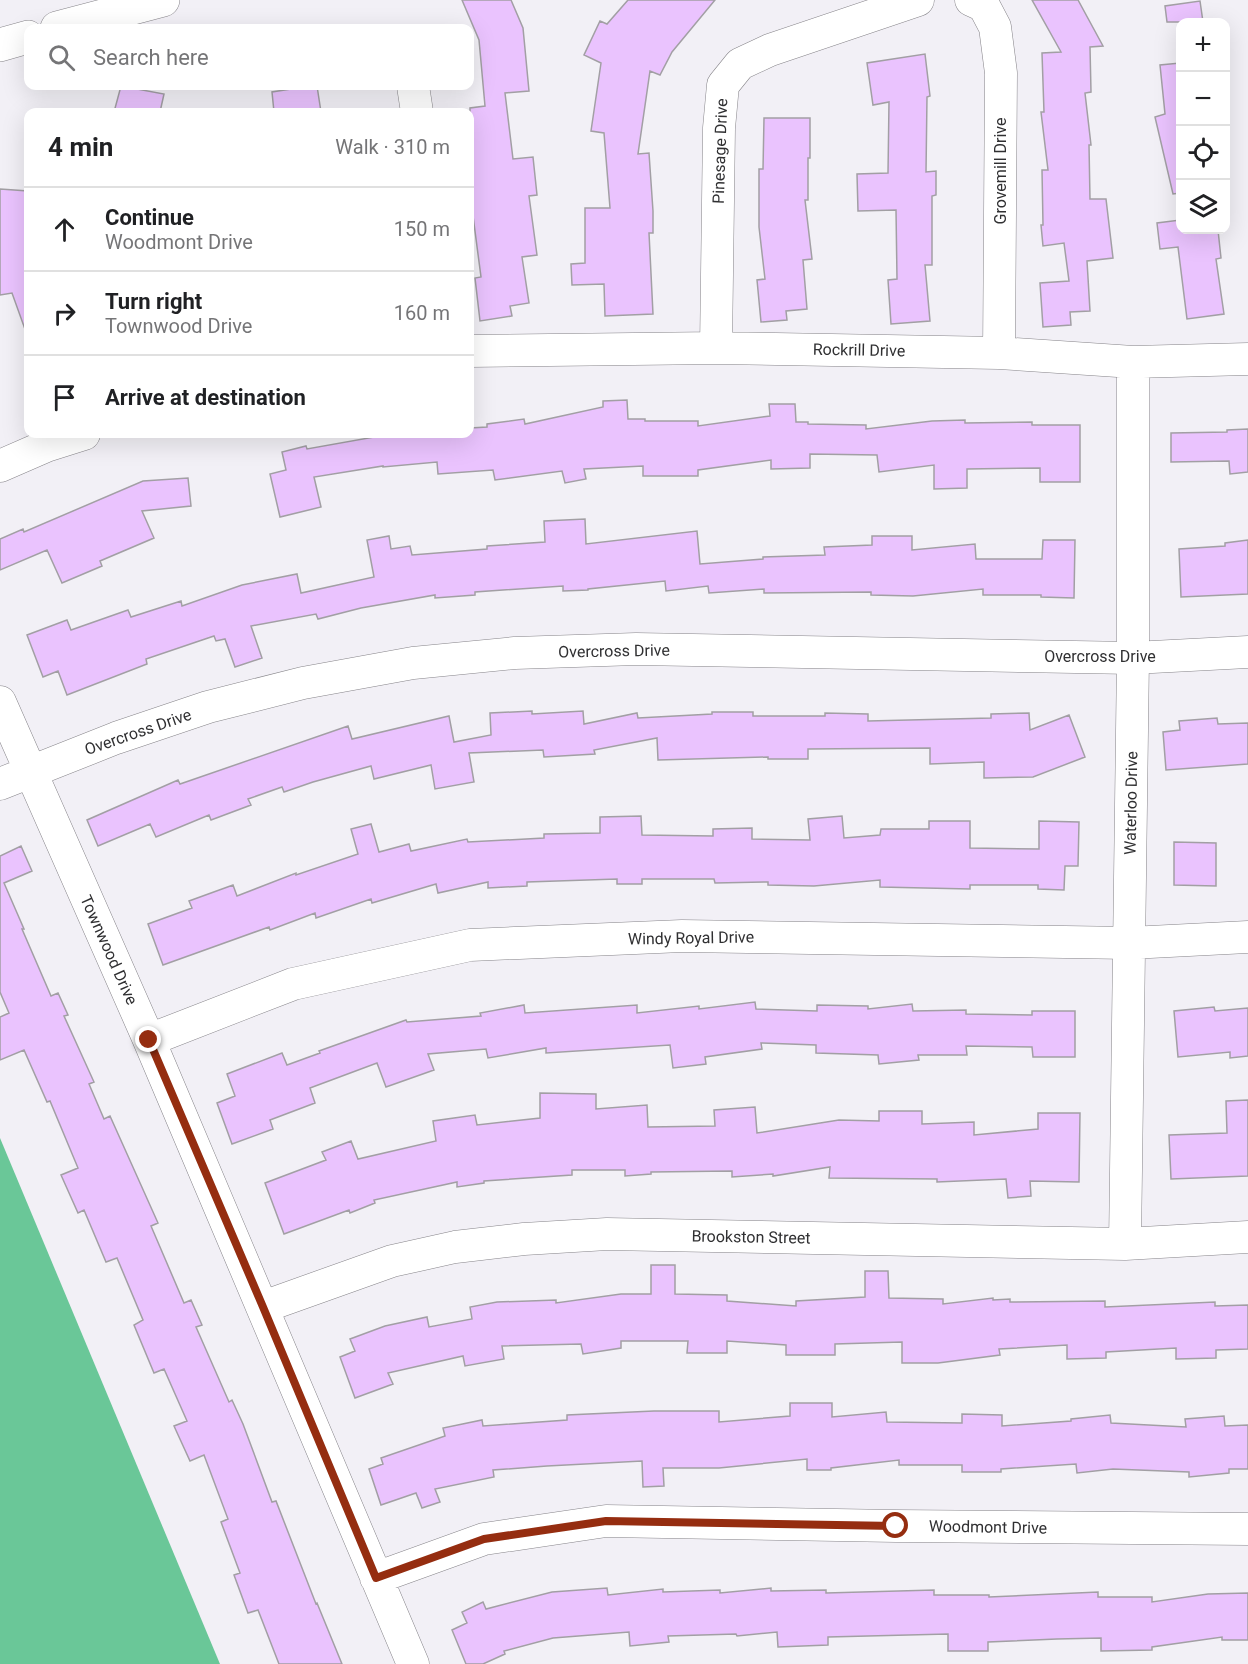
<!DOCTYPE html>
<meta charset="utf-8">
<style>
body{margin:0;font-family:Roboto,sans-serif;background:#f6f6f6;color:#202124}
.controls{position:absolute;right:18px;top:18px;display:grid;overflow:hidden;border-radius:12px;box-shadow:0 6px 24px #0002}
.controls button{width:54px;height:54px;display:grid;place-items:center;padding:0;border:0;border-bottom:2px solid #e0e0e0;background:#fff;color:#202124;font:30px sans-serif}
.stop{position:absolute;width:18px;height:18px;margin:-14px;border:4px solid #952d10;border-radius:50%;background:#fff}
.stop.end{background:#952d10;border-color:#fff;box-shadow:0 2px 6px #0008}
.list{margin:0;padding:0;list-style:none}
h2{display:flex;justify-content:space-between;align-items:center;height:78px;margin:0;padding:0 24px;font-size:26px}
h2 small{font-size:20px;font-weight:400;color:#757577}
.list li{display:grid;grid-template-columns:39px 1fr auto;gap:18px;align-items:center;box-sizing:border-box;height:84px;padding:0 24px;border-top:2px solid #e0e0e0}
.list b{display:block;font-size:22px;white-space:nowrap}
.list p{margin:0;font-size:20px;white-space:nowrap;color:#757577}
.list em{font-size:20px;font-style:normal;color:#757577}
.icon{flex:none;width:33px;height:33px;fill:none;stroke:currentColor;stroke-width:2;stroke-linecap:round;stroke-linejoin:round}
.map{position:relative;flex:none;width:1248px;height:1664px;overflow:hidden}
.search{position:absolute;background:#fff;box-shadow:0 6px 24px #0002;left:24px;top:24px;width:450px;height:66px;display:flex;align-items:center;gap:15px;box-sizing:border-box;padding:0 21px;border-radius:12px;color:#757577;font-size:22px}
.panel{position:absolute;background:#fff;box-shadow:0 6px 24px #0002;left:24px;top:108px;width:450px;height:330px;border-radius:12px}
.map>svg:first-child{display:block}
.forest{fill:#6ac798}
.building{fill:#eac3fe;stroke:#a29fa4;stroke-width:1.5}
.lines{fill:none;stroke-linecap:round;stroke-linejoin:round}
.minor-casing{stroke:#868489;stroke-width:33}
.major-casing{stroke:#868489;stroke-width:34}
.minor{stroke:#fff;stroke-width:32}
.major{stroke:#fff;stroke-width:33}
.route{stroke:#952d10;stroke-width:8}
.labels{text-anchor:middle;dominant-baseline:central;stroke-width:4.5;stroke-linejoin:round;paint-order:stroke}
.street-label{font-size:16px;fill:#303032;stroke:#fff}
</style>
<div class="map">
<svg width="1248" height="1664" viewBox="0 0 1248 1664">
<rect width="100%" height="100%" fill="#f2f0f6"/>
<path class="forest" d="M0,1138L220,1664H0Z"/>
<path class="building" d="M462,0H511L523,28L529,91L505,93L513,159L533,157L537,195L529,196L537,255L522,257L529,303L510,306L512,316L480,321L475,278L481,277L470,193V108L485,106L479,40Z
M628,0H715L672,52L660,75L650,71L638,154L649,153L653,211V233H649L653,314L605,316L604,284L572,285L571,264L585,263V208H610L604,133L591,131L601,63L584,55L600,21L607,24Z
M1032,0H1078L1103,46L1090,47L1091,92L1085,93L1091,145H1089L1090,199H1106L1113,258L1087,261L1090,311L1070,312L1071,325L1043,327L1040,283L1069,281L1064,243L1043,246L1041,225H1043L1042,170H1048L1041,112H1044L1042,53L1061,52Z
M1200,1L1203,22H1167L1165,6Z
M925,54L930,96L927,97L926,172L936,171V195L932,196V265H925L930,321L891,324L888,280L897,279L896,210L858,211L857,174L888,173L889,102L873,105L867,63Z
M1180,63V193L1173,194L1155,117L1165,114L1160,65Z
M121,86L164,94L160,112H114Z
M310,86H317L321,112H274L272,92Z
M764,118H810V158H808V200H805L812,259L803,260L807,309L786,311L787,320L761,322L757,280L765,279L759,227V169H763Z
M0,189L28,191V331L26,332L12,293L0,295Z
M1180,220V230H1218L1221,258L1216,259L1224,314L1187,319L1178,247L1160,249L1157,223Z
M627,400L628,419H645V421H698V426L770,416L769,404H795L796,422H808V424L866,425V429L932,421L965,420V423L1032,422V425H1080V482H1040V468L967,469V488L934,489V465L879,472L877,455L810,454V468L771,469V460L698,470V476H643V466L584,469L586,479L565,483L562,471L495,480L493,470L438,474L437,462L383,467V466L314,477L321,507L280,517L270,474L286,470L282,452L306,446L307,449L380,436L379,434H470V428L487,427V424L524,419L525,424L603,407V401Z
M1248,429V472L1230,474L1229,461L1171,462V433L1227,432V430Z
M188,478L191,506L142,511L154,538L100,561L102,566L62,583L47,550L0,570V539L23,529L24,532L143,481Z
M585,519L586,544L697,531L700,564L763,559V557L825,555L824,547L872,545V536H912V550L975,544L976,559H1042L1043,540H1075L1074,598L1041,597V595H983V589L913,596L871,595V592L764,593V589L709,593L708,586L666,591L665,581L588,589V590L563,591V586L475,592V595L435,598V595L361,608L318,619L316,614L251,626L262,658L235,667L225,639L216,641L214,636L146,659L147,664L67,695L58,671L43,677L27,635L67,620L71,630L128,610L131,617L181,601L182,606L242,585L297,574L301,593L374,577L367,540L389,536L391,549L410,546L412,555L487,549V546L545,542L544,521Z
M1248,540V594L1181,597L1179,549L1225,546V543Z
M532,711V714L583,711L584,724L637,713L638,718L712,714V712H753V716H825V713L868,714V721L991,718V714L1029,713L1030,730L1069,715L1085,757L1033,777L984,778V762L930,764V748L808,749V759H768V757L658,760L657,738L594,750L595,754L544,757L543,750L469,753L474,782L435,789L431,765L374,779L371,766L313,782L284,792L282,787L248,799L251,805L211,820L209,815L156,837L150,824L98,846L87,820L178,780L180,784L348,726L352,739L449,716L454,742L491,735L490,713Z
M1217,718L1218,724L1248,723V764L1166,770L1163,732L1180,730L1179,721Z
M641,816L642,835L713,836V829L752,828V839L810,840L808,819L842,816L844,838L880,835L881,829H929V821H970V848L1039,849V821L1079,822L1078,866H1065L1064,890L1038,889V885H970V889L880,887V880L814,886L768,885V882L715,883L714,879H642V884H617V879L527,882V886L488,888V882L438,893L436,884L372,903L371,899L316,918L315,913L270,930L269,927L163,965L148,924L192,908L189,901L233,885L237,896L296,873V875L358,854L351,829L371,824L379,852L409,844L411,851L467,839L468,842L544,838V834L600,833V817Z
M1174,842L1216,843V886L1174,885Z
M21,846L32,871L4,883L24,929H22L51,996L58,993L68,1015L64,1016L94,1082L89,1084L104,1119L110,1116L158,1223L151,1226L184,1303L191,1300L202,1325L196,1327L229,1402L232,1400L243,1424L272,1502L276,1501L316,1604L317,1603L342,1664H279L258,1610L248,1613L234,1575L240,1573L221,1522L228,1519L204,1455L190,1461L174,1426L187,1421L164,1369L154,1373L134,1325L143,1320L117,1258L106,1262L84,1210L78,1213L61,1175L78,1168L50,1101L47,1102L24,1050L0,1060V1017L9,1013L0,992V856Z
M755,1002L756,1009L817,1011V1005L868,1006V1009L912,1004L913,1011L966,1010V1014L1032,1015V1011H1075V1057H1033L1032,1047L966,1046L967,1055H918L919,1060L879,1064L878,1055L816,1053V1045L761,1043L762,1049L705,1057L706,1064L673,1068L670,1045L546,1053V1048L488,1058L486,1049L428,1054L434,1070L386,1087L377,1063L310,1088L315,1103L270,1120L273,1129L232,1144L217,1103L235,1096L227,1074L282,1053L287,1065L320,1053L319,1051L406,1020L407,1022L481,1016L480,1013L524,1005L525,1013L637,1005V1013L699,1006V1009Z
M1214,1007L1215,1011L1248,1008V1056L1230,1058V1052L1178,1057L1174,1011Z
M540,1093L596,1094V1109L647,1105L648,1127L715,1126L714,1110L755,1107L757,1133L839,1120L879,1121V1111H922V1124L974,1122V1135L1038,1129V1113H1080L1079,1182L1030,1181L1031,1196L1008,1198L1006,1179L937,1182V1179L829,1178L830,1167L773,1176V1174L732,1177V1171L651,1172V1174L625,1176V1170H572V1175L484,1181V1183L457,1187V1182L374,1200L375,1203L350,1213L349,1210L284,1234L265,1183L326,1160L322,1152L351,1141L358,1159L436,1141L433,1121L475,1115L477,1125L540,1118Z
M1248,1100V1176L1171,1179L1169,1135L1227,1133L1226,1101Z
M651,1265H675V1294L727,1295V1301L796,1306V1301L865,1297V1271H888L889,1298L943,1299V1304L993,1298V1300L1010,1299V1302L1105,1301V1307L1215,1302V1306L1248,1305V1349L1216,1350V1358L1176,1359V1348L1106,1352V1358L1067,1359V1345L999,1349L1000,1355L938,1363H902V1342L835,1344V1355H786V1345L727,1341V1353H687L688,1341H621V1348L583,1354L581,1344L502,1346L504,1359L465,1366L463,1356L388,1373L393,1384L355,1398L340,1357L355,1351L350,1339L385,1326L427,1317L429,1327L472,1319L470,1307L497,1302L556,1300V1303L621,1294H651Z
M790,1403H832V1417L886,1412L887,1422L962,1423V1414L1002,1415V1426L1071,1421V1419L1110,1415L1111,1423L1186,1427L1185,1419L1224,1416L1225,1426L1248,1425V1469H1229V1473L1189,1477V1472L1113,1469L1077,1473L1076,1464L1001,1469V1472H962V1465H899V1460L831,1468V1470H807V1459L719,1468H663L664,1486L643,1487L642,1461L547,1466L493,1470L494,1477L435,1489L440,1502L422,1508L416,1493L381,1505L369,1469L383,1464L381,1458L445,1436L443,1428L482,1420L483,1426L567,1420V1415L654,1411H719V1422L790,1416Z
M607,1588L608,1595L663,1589V1592L720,1590V1593L771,1588V1591L826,1590V1593L934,1590V1595H989V1597L1098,1592V1597H1152V1602L1208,1594L1248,1593V1640H1222V1637L1152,1647V1650L1101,1651V1638L1057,1639L988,1642V1651H948V1634L828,1637V1645L778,1647L777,1632L737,1636L736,1634L668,1636L669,1642L630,1646L629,1632L553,1638L504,1651L505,1654L483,1664H466L452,1630L467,1623L462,1612L483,1602L486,1609L552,1592Z"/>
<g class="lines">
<g class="minor-casing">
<path id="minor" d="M971,0L984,6L995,27L1001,73L999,353
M413,86L417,112
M716,348L719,128L723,85L740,64L770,50L918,0
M470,351L716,348L999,353L1133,362L1248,359
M0,466L46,446L84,434
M0,702L149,1040L413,1664
M0,784L116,738L208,707L303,683L413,663L515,653L636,649L1133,658L1248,652
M149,1040L293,984L470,945L682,936L1130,943L1248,937
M1125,1244L1133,658V362
M263,1307L392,1261L455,1247L524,1239L607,1234L1125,1244L1248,1237
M376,1578L484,1539L606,1521L896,1526L1248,1529"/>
</g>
<g class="major-casing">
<path id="major" d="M57,28L163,0
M0,45L28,37"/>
</g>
<use href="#minor" class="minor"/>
<use href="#major" class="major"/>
</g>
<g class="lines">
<path class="route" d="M149,1040L263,1307L376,1578L484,1539L606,1521L896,1526"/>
</g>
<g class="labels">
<g class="street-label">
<text transform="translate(720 151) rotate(-88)">Pinesage Drive</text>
<text transform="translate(1000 171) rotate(-90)">Grovemill Drive</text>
<text transform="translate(859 350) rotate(1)">Rockrill Drive</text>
<text transform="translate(614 651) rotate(-1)">Overcross Drive</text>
<text x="1100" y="656">Overcross Drive</text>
<text transform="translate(138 732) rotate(-19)">Overcross Drive</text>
<text transform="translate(1131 803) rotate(-89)">Waterloo Drive</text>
<text transform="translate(691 938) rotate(-1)">Windy Royal Drive</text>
<text transform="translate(109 950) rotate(66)">Townwood Drive</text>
<text transform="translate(751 1237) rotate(1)">Brookston Street</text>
<text transform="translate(988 1527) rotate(1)">Woodmont Drive</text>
</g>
</g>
</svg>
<div class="controls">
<button>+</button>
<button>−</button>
<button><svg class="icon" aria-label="locate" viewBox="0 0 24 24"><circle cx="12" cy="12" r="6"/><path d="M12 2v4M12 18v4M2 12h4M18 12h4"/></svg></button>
<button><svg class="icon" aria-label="layers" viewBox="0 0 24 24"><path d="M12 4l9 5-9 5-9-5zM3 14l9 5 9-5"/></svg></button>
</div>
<div class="stop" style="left:896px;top:1526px"></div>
<div class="stop end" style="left:149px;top:1040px"></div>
<div class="search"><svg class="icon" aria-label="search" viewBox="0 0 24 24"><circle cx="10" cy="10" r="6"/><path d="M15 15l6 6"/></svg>Search here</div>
<section class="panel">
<h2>4 min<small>Walk · 310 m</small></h2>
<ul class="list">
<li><svg class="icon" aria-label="ahead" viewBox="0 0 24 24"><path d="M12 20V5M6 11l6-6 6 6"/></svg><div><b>Continue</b><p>Woodmont Drive</p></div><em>150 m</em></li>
<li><svg class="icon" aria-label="right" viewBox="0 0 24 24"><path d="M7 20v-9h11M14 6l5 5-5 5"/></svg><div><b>Turn right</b><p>Townwood Drive</p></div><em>160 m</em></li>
<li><svg class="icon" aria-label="arrive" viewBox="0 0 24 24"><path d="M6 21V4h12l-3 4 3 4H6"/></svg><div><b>Arrive at destination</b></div></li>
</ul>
</section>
</div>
